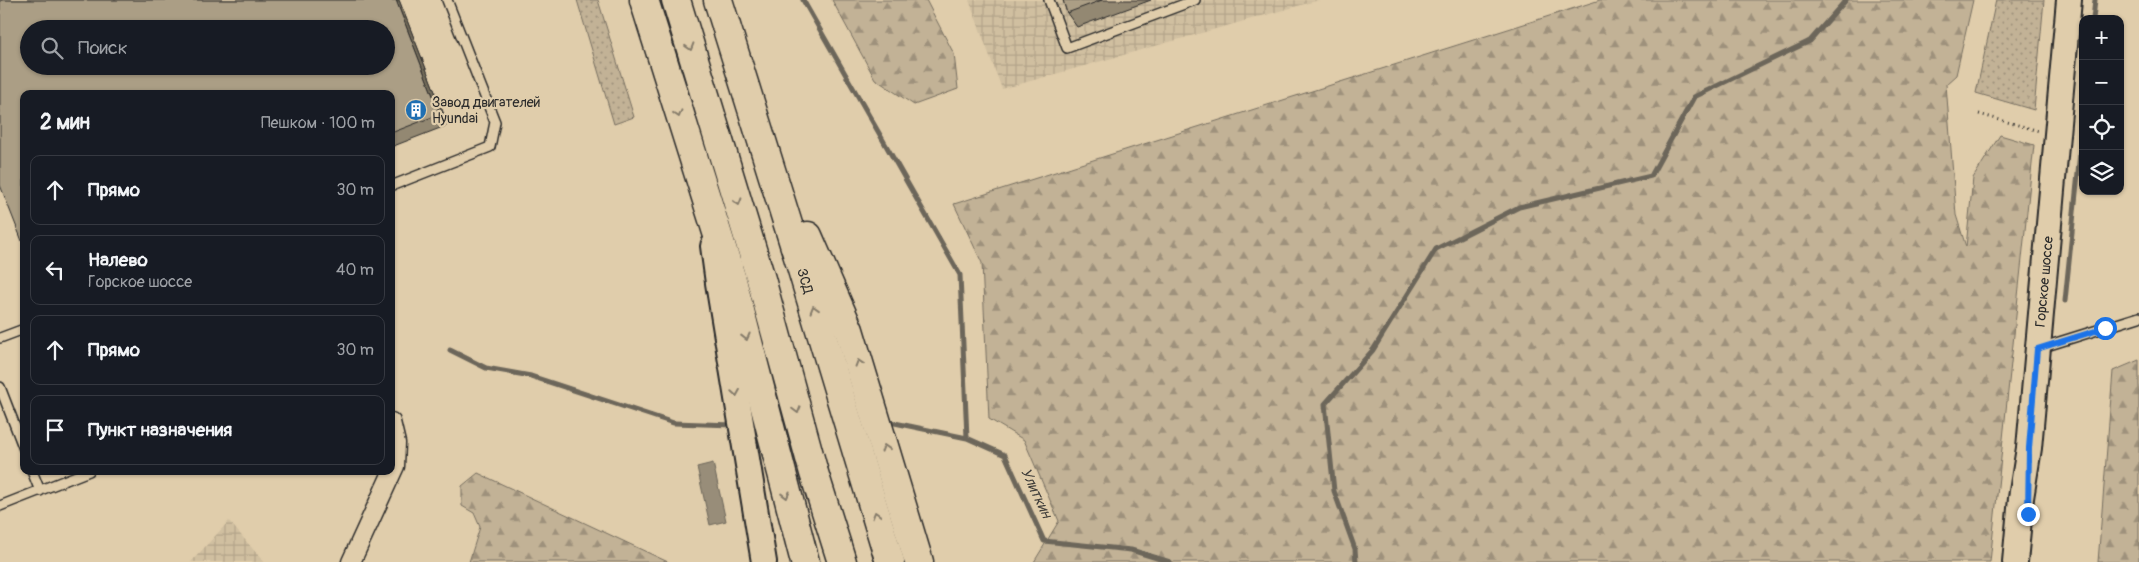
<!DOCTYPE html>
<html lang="ru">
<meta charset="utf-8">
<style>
body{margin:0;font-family:Pangolin,sans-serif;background:#242831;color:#f1f3f6}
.controls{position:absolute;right:15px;top:15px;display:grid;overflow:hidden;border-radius:10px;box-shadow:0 1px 4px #0004}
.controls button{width:45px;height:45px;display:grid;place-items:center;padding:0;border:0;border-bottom:1px solid #363941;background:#171b24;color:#f1f3f6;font:25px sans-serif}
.stop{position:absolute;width:15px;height:15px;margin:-11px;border:4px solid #1a73e8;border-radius:50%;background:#fff}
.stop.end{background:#1a73e8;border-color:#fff;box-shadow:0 1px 5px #0008}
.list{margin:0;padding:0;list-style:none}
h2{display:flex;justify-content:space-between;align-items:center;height:65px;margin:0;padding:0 20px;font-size:21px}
h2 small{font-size:16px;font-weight:400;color:#9ea1a6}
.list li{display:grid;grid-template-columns:32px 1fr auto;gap:15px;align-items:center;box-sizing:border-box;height:70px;margin:0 10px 10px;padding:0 10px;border:1px solid #363941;border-radius:10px}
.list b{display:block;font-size:19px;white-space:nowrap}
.list p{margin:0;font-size:16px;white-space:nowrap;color:#9ea1a6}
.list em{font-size:16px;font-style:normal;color:#9ea1a6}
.icon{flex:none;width:28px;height:28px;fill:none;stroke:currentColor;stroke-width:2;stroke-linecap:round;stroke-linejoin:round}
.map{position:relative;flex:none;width:2139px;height:562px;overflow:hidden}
.search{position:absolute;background:#171b24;box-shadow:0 1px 4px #0004;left:20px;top:20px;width:375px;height:55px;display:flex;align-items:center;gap:12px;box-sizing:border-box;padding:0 18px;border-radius:28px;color:#9ea1a6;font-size:19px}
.panel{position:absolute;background:#171b24;box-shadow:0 1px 4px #0004;left:20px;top:90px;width:375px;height:385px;border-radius:10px}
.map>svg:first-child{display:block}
.industrial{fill:url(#industrial-grid)}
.grass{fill:url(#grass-dots);stroke:#766e60}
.forest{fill:url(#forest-firs);stroke:#766e60}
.water{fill:#988d79;stroke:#6c665a}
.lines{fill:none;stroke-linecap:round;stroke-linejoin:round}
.stream{stroke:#6c665a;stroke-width:5}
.service-casing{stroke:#2b2b2b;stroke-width:12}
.minor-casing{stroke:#2b2b2b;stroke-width:21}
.secondary-casing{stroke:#2b2b2b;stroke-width:28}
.motorway-casing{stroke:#2b2b2b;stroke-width:31}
.path{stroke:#2b2b2b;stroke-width:3;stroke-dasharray:1 4;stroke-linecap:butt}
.service{stroke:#e0cdab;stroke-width:9}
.minor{stroke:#e0cdab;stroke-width:18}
.secondary{stroke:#e0cdab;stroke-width:24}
.motorway{stroke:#e0cdab;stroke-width:28}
.wall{fill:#938872;stroke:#2b2b2b}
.shaded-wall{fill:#786f5d;stroke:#2b2b2b}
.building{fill:#ab9e85;stroke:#2b2b2b;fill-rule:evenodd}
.oneway{stroke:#867c6b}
.route{stroke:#1a73e8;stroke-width:6}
.labels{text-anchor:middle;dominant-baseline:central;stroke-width:4.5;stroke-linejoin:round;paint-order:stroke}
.poi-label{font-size:14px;fill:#2b2b2b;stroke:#e0cdab;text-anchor:start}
.street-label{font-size:14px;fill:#2b2b2b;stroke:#e0cdab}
.water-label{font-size:15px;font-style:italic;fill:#413f3b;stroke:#e0cdab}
</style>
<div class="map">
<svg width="2139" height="562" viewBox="0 0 2139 562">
<defs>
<pattern id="industrial-grid" width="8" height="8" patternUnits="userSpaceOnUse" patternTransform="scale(1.25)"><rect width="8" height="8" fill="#d0bfa0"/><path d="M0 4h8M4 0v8" fill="none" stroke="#b3a48a"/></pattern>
<pattern id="grass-dots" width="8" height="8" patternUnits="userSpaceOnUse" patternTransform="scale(1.25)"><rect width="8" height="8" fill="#c2b296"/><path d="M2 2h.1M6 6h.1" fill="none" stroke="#9e917b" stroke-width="1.8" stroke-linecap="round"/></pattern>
<pattern id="forest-firs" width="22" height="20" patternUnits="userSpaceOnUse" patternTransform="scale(1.25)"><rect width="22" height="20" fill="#c2b296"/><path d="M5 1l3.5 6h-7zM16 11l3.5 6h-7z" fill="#9e917b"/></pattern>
</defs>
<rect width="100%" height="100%" fill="#e0cdab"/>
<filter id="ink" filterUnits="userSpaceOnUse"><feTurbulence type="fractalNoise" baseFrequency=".02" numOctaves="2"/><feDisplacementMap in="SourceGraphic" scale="10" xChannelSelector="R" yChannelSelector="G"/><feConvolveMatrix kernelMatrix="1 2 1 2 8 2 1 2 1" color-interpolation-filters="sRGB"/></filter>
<g filter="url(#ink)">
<path class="industrial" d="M969,0H1319L1002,89Z
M229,521L264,562H191Z"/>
<path class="grass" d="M577,0H598L634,117L614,124Z
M1996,0H2044L2034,110L1976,93Z"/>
<path class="forest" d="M832,0H926L954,54L958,89L914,105L875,79Z
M1600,0H1973L1956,75L1946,84L1956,215L1966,247L1973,178L2000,135L2034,145L1990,562H1034L1059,521L1024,440L989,419L982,263L954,204Z
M2139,360V562H2098L2113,371Z
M478,473L668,562H469L480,527L474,513L462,506V486Z"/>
<path class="water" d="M713,463L726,521L710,525L697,467Z"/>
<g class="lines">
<path class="stream" d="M803,0L960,275L967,438
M2093,19L2095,0
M2065,301L2083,124
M450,350L486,368L531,376L674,423L733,425
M885,421L967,438L1005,455L1044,541L1131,550L1170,562
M1356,562L1355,549L1334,491L1325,404L1373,350L1436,249L1519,207L1651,176L1694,97L1810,41L1846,0"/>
<g class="service-casing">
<path id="service" d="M1049,0L1067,48L1195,0
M391,186L490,147L495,122L447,0
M0,338L24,329
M2040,348L2139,317
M0,387L24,449
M32,471L40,491
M0,506L89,471"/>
</g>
<g class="minor-casing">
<path id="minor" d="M351,562L395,466L396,443L391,422"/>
</g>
<g class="secondary-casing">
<g id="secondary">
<path d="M713,246L718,283L764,562"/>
<path id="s1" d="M2015,562L2021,498L2029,448L2069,0"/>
</g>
</g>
<g class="motorway-casing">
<g id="motorway">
<path d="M644,0L732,280L805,562"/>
<path d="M676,0L761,279L814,473L842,562"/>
<path id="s2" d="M718,0L800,263L890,562"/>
<path d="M808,236L849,330L919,562"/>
</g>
</g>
<path class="path" d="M1979,114L2039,131"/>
<use href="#service" class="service"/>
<use href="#minor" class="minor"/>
<use href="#secondary" class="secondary"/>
<use href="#motorway" class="motorway"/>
</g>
<path class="wall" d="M0,0H399L448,125L391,147V94Z
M1063,0H1151L1077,27L1067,13Z"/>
<path class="shaded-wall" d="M396,0H399L448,125L440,114Z"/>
<path class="building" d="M0,0H396L440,114L391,133V94H24V246L0,185ZM29,29H386V66H29Z
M1063,0H1102L1067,13Z"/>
<defs><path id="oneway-chevron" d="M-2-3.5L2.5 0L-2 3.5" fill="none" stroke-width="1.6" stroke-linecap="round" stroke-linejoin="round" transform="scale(1.25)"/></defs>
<g class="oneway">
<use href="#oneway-chevron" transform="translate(690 47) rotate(73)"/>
<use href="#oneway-chevron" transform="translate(678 114) rotate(73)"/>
<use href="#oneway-chevron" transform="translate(738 202) rotate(73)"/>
<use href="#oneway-chevron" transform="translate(814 309) rotate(-107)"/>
<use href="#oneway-chevron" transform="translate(746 337) rotate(76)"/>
<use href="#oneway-chevron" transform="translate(859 363) rotate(-107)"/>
<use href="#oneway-chevron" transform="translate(736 393) rotate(81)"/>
<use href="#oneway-chevron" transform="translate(797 410) rotate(75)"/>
<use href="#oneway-chevron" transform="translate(885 448) rotate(-107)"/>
<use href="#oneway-chevron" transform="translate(786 495) rotate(76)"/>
<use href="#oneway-chevron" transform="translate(876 515) rotate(-107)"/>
</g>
</g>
<g class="lines" filter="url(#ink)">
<path class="route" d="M2028,514L2029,448L2037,349L2105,328"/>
</g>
<defs>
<g id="building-disc" transform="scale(1.125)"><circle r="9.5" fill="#1f6fb2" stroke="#e0cdab"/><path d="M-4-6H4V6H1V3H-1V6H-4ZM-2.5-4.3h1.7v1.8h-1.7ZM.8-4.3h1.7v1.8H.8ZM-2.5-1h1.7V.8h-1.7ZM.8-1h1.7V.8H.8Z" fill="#fff"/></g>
</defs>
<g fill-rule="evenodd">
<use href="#building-disc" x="416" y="110"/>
</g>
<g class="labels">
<g class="poi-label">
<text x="432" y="102">Завод двигателей<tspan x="432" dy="16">Hyundai</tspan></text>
</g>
<g class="street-label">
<text stroke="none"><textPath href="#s2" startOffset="294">ЗСД</textPath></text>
<text stroke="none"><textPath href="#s1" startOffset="282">Горское шоссе</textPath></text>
</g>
<g class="water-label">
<text transform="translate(1036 493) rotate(65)">Улиткин</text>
</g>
</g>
</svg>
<div class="controls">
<button>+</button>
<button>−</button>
<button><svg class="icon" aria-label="locate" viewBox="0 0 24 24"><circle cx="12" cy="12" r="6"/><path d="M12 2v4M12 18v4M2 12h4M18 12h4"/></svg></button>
<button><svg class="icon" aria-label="layers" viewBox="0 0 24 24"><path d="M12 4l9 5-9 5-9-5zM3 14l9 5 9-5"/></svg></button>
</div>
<div class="stop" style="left:2105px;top:328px"></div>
<div class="stop end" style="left:2028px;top:514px"></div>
<div class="search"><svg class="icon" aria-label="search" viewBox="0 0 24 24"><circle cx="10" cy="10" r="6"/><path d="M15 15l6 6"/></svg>Поиск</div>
<section class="panel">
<h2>2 мин<small>Пешком · 100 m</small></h2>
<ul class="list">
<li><svg class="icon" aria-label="ahead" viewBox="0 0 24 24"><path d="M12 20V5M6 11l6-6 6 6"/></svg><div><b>Прямо</b></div><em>30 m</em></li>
<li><svg class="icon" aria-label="left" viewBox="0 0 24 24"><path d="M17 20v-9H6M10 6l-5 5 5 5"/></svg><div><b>Налево</b><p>Горское шоссе</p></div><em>40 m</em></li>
<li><svg class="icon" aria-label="ahead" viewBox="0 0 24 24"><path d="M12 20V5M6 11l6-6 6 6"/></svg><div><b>Прямо</b></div><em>30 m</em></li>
<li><svg class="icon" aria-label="arrive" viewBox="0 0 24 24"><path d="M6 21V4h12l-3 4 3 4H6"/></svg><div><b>Пункт назначения</b></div></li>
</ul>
</section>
</div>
